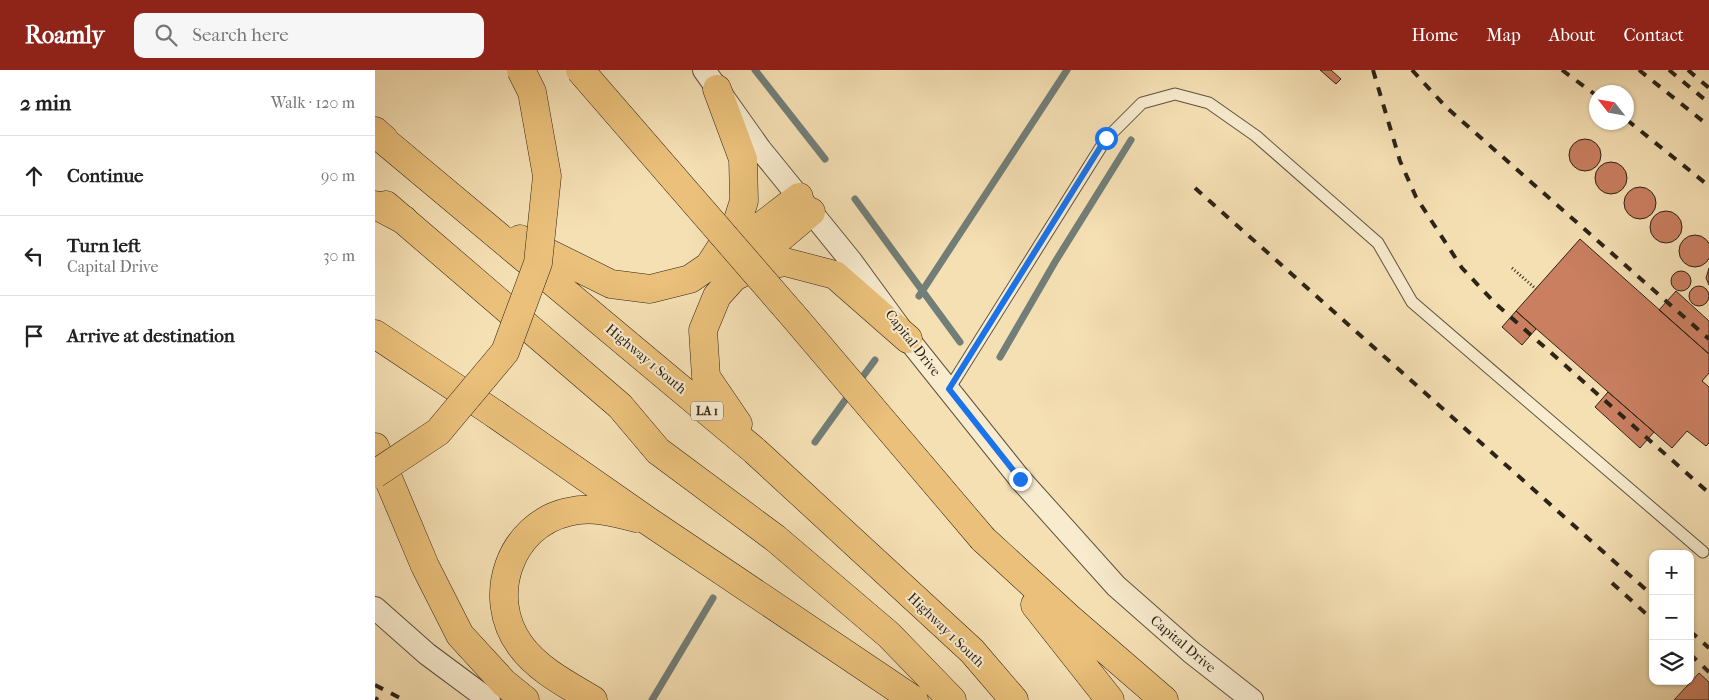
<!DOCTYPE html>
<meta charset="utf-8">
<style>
body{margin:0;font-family:"IM FELL French Canon",serif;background:#f6f6f6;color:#222}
.controls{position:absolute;right:15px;bottom:15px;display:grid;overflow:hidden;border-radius:10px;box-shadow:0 1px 4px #0004}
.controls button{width:45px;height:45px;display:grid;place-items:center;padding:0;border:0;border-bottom:1px solid #e0e0e0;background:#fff;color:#222;font:25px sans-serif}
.compass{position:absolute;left:1214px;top:15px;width:45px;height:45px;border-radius:50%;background:#fff;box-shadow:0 1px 4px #0004;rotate:301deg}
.stop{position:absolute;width:15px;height:15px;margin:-11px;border:4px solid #1a73e8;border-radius:50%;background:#fff}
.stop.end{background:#1a73e8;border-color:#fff;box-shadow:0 1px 5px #0008}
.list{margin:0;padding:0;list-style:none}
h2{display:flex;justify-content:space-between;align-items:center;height:65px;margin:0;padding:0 20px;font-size:21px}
h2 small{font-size:16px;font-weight:400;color:#767676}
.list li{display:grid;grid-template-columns:32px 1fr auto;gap:15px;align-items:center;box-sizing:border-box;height:80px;padding:0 20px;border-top:1px solid #e0e0e0}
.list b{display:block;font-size:19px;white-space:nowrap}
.list p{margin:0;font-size:16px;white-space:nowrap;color:#767676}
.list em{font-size:16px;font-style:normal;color:#767676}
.icon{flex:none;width:28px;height:28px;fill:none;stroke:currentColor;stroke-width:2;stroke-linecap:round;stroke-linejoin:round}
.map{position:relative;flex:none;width:1334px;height:630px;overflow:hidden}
header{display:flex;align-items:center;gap:30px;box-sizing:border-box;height:70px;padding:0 25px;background:#8f2418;color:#fff}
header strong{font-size:24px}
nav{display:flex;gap:28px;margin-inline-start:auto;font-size:18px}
.search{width:350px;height:45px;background:#f6f6f6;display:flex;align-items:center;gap:12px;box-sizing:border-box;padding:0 18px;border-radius:10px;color:#767676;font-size:19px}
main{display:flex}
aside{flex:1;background:#fff}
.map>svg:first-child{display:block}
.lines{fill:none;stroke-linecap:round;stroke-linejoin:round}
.stream{stroke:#727e78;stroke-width:7}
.building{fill:#ca7f61;stroke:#2d2318}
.service-casing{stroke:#5f523f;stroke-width:13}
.minor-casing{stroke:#5f523f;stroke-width:24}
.trunk-casing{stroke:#2d2318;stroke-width:29}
.motorway-casing{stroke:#2d2318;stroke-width:29}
.path{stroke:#2d2318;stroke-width:3;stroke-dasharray:1 2.5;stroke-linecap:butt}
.service{stroke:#f8ebce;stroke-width:11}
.minor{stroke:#f8ebce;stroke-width:22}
.trunk{stroke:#eac07a;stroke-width:28}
.motorway{stroke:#eac07a;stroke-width:28}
.rail{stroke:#2d2318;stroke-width:4;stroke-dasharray:9 9;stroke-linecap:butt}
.motorway-bridge-casing{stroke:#2d2318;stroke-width:29;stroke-linecap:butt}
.motorway-bridge{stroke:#eac07a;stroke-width:28}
.route{stroke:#1a73e8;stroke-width:6}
.labels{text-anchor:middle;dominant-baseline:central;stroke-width:4;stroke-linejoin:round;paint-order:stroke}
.shield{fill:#f8ebce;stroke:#6a5f4f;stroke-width:1}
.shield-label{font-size:12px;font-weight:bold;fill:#2d2318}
.street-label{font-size:14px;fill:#2d2318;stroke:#f8ebce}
</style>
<header>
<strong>Roamly</strong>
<div class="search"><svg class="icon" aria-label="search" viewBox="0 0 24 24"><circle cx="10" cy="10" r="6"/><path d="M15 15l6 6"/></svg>Search here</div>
<nav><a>Home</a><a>Map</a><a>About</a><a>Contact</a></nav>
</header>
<main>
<aside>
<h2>2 min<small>Walk · 120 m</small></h2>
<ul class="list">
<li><svg class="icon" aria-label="ahead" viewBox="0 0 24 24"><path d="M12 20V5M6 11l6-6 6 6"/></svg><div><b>Continue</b></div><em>90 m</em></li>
<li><svg class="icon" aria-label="left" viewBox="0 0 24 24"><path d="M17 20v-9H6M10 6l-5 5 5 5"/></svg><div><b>Turn left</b><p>Capital Drive</p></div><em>30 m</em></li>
<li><svg class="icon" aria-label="arrive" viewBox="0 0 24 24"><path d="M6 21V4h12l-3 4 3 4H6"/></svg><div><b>Arrive at destination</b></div></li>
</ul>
</aside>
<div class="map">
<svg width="1334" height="630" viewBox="0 0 1334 630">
<rect width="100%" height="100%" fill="#f5e0b4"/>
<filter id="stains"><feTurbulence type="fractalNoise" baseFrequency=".004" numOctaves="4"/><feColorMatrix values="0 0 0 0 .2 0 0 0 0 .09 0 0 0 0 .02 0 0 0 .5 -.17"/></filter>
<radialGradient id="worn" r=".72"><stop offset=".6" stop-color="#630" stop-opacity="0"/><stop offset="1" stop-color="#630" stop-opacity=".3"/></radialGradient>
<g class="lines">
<path class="stream" d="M380,0L450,89
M480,129L585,272
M544,226L692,0
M625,287L680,192L756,70
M483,313L500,290
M440,372L476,322
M277,630L338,528"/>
</g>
<path class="building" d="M945,0H956L966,9L961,14Z
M1194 85a16 16 0 1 1 32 0a16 16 0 1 1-32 0Z
M1220 108a16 16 0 1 1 32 0a16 16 0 1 1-32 0Z
M1249 133a16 16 0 1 1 32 0a16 16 0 1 1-32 0Z
M1275 157a16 16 0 1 1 32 0a16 16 0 1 1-32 0Z
M1304 181a16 16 0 1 1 32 0a16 16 0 1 1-32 0Z
M1205,169L1334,284V303L1327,311L1334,317V373L1331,376L1312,361L1297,378L1141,241Z
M1334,198V215L1331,208Z
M1296 211a10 10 0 1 1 20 0a10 10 0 1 1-20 0Z
M1314 226a10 10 0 1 1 20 0a10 10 0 1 1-20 0Z
M1301,221L1334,251V284L1284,240Z
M1141,241L1161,259L1147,275L1127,257Z
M1233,322L1279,362L1265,378L1220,337Z
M1324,603L1334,612V630H1299Z"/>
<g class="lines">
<g class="service-casing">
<path id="service" d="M574,319L731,69L767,33L800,24L834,33L881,66L1003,173L1037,232L1328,482"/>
</g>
<g class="minor-casing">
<path id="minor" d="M329,0L385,79L476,191L533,269L645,409L741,516L816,582L877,630
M0,538L52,584L114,630"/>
</g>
<g class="trunk-casing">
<path id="trunk" d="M0,63L380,381L597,581L639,630
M11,135L245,336L283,381L400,468L514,565L577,630
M145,169L236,214L275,219L315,209L334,196L362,153L369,131L368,89L342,19
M350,184L424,127
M368,199L436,142
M120,344L273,451L539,630
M363,354L331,307L328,260L342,226L359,207L377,198L410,192L460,205L533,269
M218,630C193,615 163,600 145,575C110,527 135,455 193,442C216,436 239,442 261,448"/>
</g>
<g class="motorway-casing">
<path id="motorway" d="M0,61L9,69
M0,135L29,150
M0,264L120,344
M0,377L50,496L85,565L129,613L150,630
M608,469L693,547L789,630
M660,535L735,630"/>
</g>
<path class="path" d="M1137,198L1161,219"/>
<use href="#service" class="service"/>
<use href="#minor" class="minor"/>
<use href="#trunk" class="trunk"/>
<use href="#motorway" class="motorway"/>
<path class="rail" d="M998,0L1025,91L1041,127L1087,198L1121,234L1334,423
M1037,0L1071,37L1334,269
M1187,0L1222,26
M1264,0L1334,56
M1294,0L1334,33
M1313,0L1334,18
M1252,50L1334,116
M820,118L1278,526
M1237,513L1278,550
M1315,561L1334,578
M1315,584L1334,602
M0,615L29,630
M0,628L3,630"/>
<g class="motorway-bridge-casing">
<path id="motorway-bridge" d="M205,0L421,249L608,469
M0,404L63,362L130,282L163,193L172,106L157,22L146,0"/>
</g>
<use href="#motorway-bridge" class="motorway-bridge"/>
</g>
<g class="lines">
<path class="route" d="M645,409L574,319L731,68"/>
</g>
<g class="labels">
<rect class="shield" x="316" y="331.5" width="32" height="19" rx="4"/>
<g class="shield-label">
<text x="332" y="341">LA 1</text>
</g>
<g class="street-label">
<text transform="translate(538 273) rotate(52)">Capital Drive</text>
<text transform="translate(271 289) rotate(40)">Highway 1 South</text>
<text transform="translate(571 560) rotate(44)">Highway 1 South</text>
<text transform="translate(808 574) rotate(40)">Capital Drive</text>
</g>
</g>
<rect width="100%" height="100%" filter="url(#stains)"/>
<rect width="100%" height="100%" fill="url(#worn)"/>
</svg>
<div class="controls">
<button>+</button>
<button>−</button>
<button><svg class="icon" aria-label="layers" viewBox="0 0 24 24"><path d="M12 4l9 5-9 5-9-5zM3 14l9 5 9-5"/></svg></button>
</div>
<svg class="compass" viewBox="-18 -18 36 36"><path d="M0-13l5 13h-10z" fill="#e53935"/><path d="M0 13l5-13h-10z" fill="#767676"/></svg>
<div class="stop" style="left:731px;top:68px"></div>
<div class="stop end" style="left:645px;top:409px"></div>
</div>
</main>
